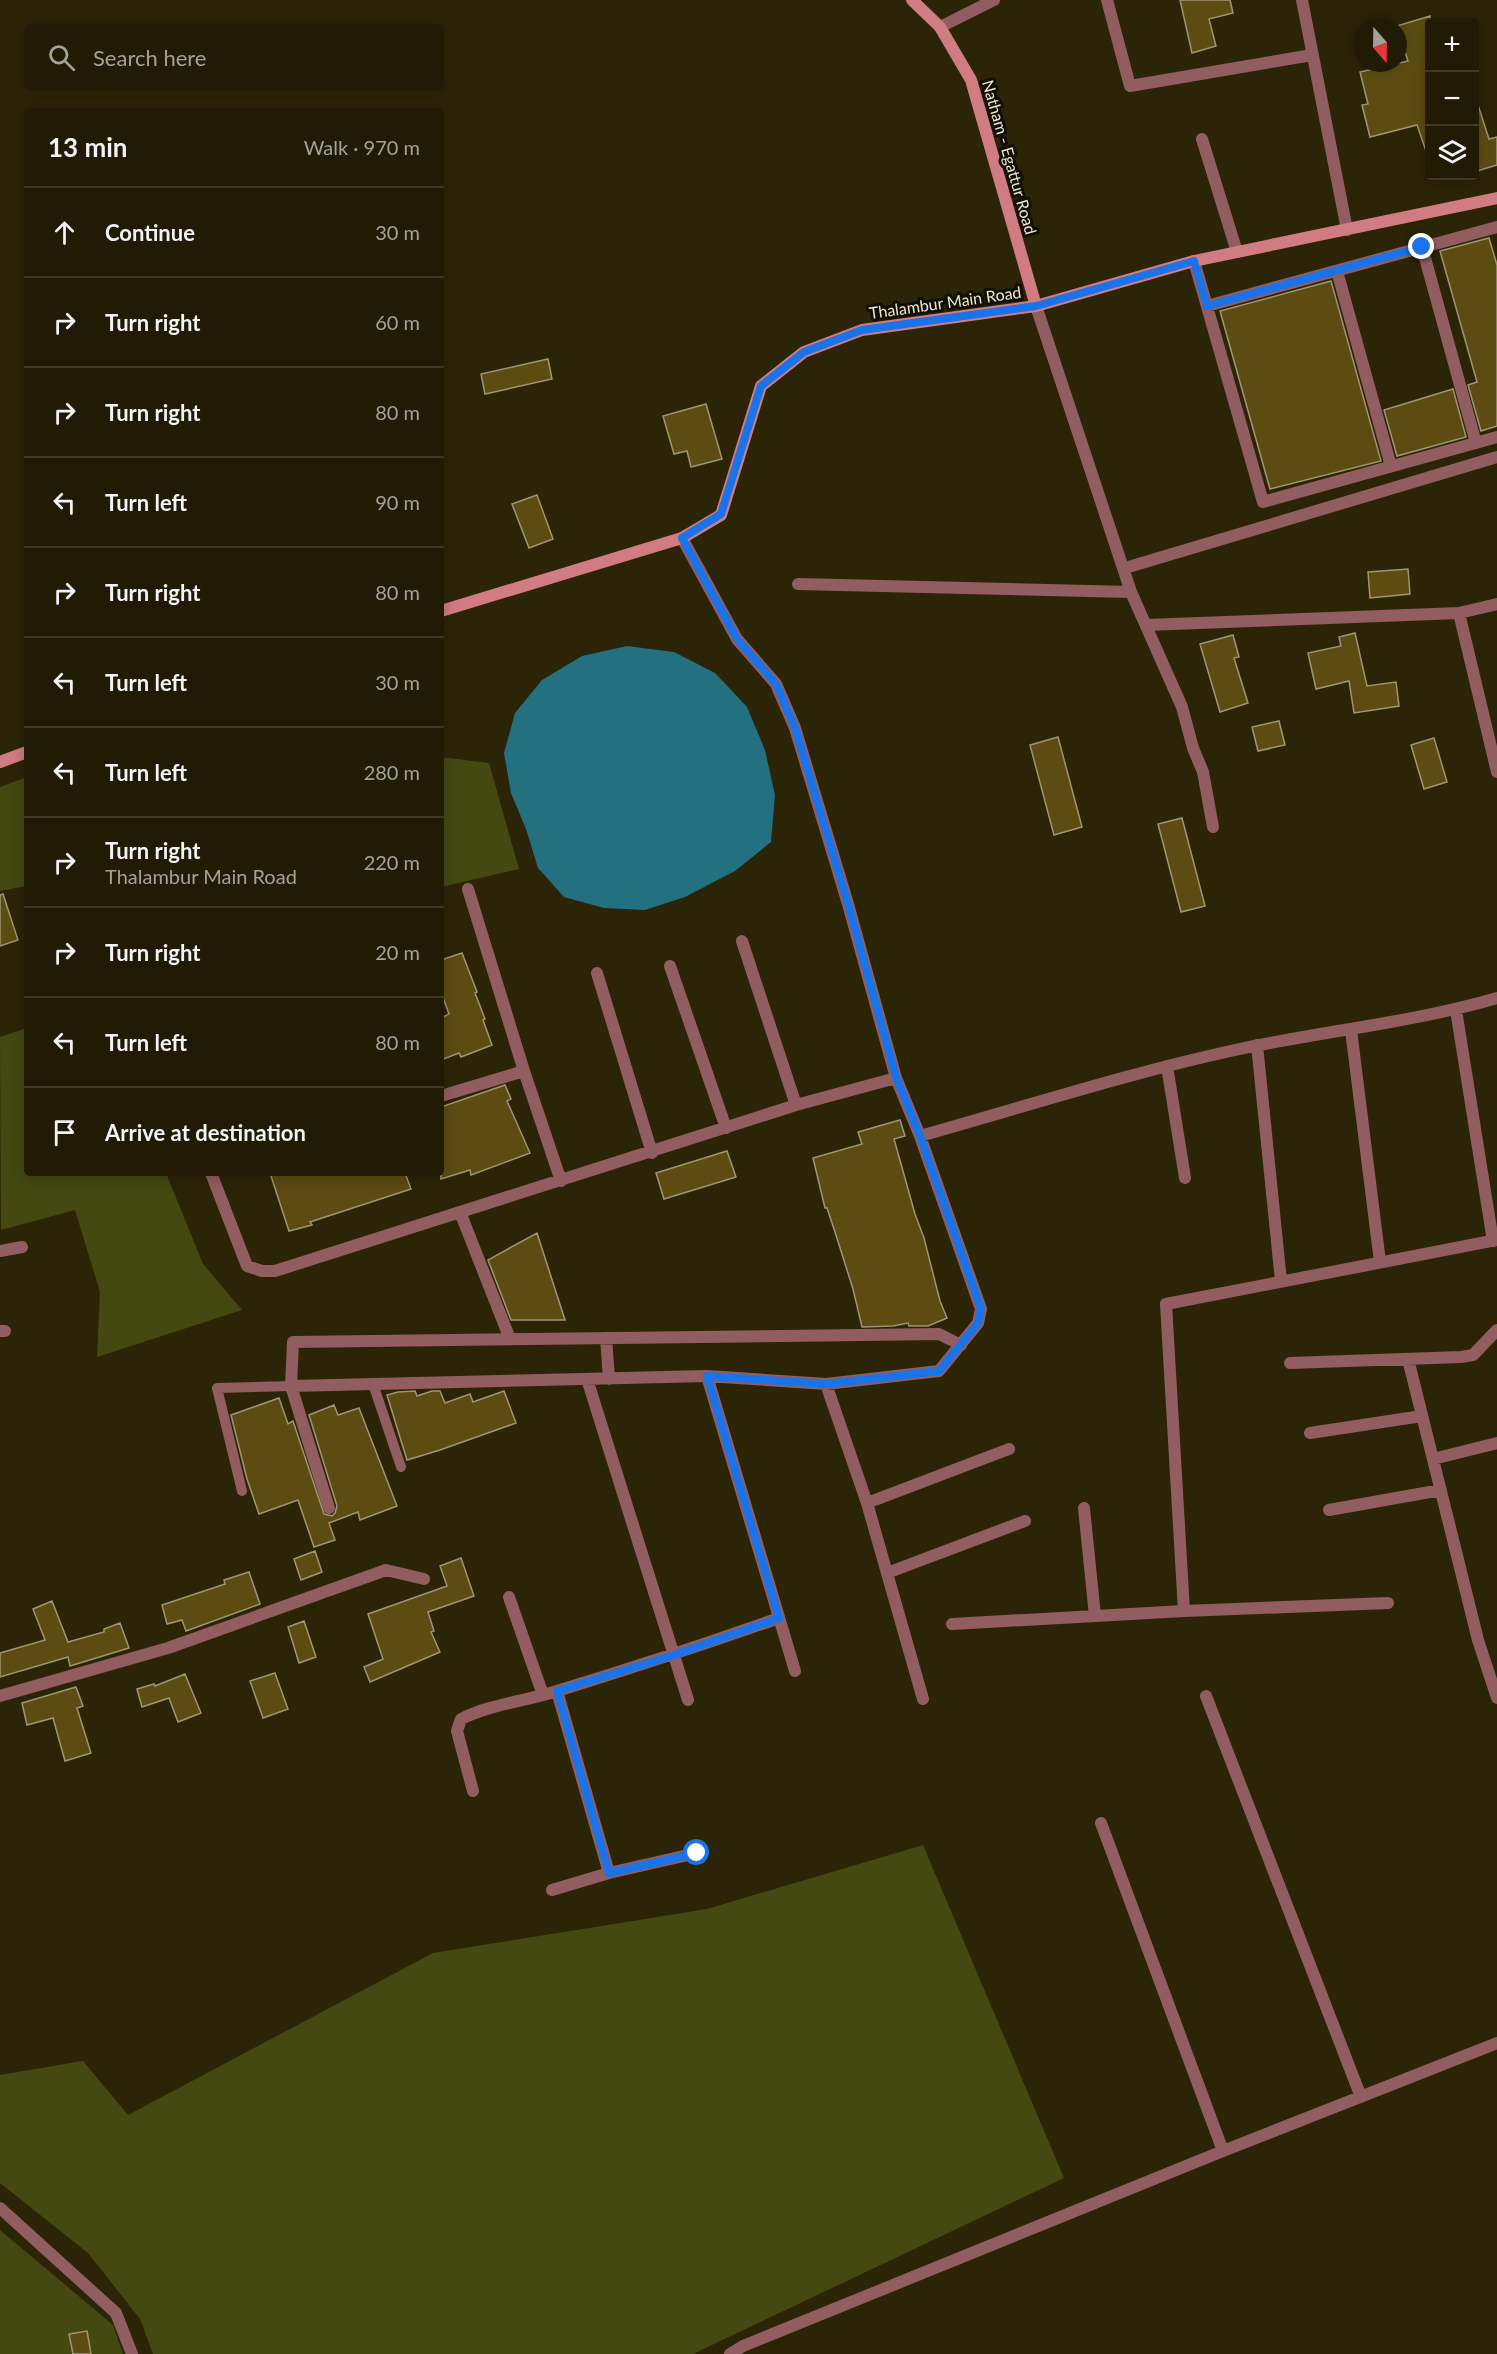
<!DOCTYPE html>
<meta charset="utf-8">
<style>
body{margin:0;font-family:Lato,sans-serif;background:#29240f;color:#f1f3f6}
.controls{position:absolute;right:18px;top:18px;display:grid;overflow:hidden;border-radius:6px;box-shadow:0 3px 15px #0003}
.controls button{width:54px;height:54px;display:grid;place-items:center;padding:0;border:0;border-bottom:2px solid #3e3927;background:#211b05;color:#f1f3f6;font:30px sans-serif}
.compass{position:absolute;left:1353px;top:18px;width:54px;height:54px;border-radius:50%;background:#211b05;box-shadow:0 3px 15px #0003;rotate:160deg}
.stop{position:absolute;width:18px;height:18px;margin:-14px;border:4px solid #1a73e8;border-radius:50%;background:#fff}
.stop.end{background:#1a73e8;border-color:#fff;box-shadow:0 2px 6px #0008}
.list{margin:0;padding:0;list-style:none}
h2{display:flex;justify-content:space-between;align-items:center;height:78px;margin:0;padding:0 24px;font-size:26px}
h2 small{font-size:20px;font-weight:400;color:#a2a19a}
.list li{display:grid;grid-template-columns:39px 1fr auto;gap:18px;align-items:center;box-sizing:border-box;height:90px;padding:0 24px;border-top:2px solid #3e3927}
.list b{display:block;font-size:22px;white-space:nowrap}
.list p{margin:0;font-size:20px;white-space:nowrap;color:#a2a19a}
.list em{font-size:20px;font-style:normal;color:#a2a19a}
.icon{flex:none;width:33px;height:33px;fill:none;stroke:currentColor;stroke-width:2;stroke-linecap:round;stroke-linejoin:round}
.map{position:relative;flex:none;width:1497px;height:2354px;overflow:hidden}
.search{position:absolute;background:#211b05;box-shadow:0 3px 15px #0003;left:24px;top:24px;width:420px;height:66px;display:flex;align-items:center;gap:15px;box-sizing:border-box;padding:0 21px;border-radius:6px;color:#a2a19a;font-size:22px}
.panel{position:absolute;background:#211b05;box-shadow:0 3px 15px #0003;left:24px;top:108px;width:420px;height:1068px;border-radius:6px}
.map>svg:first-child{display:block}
.green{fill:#434911}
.water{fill:#237080}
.building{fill:#5c4c12;stroke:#9f9576;stroke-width:1.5}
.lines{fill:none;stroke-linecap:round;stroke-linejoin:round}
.lane{stroke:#925d60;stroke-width:10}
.street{stroke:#925d60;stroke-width:12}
.secondary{stroke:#d17c82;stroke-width:12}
.route{stroke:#1a73e8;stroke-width:8}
.labels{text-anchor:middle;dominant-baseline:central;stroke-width:6;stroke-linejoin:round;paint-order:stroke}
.street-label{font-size:16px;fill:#ece7d6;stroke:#110e04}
</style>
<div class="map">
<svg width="1497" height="2354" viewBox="0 0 1497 2354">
<rect width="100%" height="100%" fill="#2c2407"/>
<path class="green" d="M441,757L489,763L519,869L441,887Z
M27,777V924L26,886L0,891V787Z
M27,1028V1173H166L203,1264L242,1310L97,1357L100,1292L75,1210L1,1230L0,1037Z
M923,1845L1064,2178L693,2354H153L140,2319L88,2253L0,2183V2075L83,2061L128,2115L433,1953L707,1909Z
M0,2230L113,2325L123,2354H0Z"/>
<path class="water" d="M627,646L674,652L715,673L747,707L765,750L775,795L771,842L735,871L685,897L645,910L604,908L564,897L538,868L526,829L511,793L504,753L515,713L542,680L582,656Z"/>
<path class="building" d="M1180,0H1230L1233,13L1209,19L1216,46L1192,53Z
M1430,16V153L1427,154L1417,125L1370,137L1362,105L1368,104L1360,72L1408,61L1397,26Z
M1474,105H1478L1489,139L1497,137V165L1474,172Z
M1489,238L1497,265V426L1481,431L1468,385L1477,382L1440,251Z
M1331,281L1381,461L1270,489L1220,311Z
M548,359L552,379L485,394L481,374Z
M1453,389L1466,437L1397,456L1384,410Z
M706,404L722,459L691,467L687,451L674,454L663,416Z
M537,495L553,539L529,548L512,504Z
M1408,569L1410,594L1370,598L1368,572Z
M1355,633L1367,686L1396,682L1399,706L1354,713L1349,681L1316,689L1308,653L1341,646L1339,637Z
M1233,635L1239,657L1234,658L1248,703L1220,712L1200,644Z
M1279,721L1285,745L1258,751L1252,727Z
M1058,737L1082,827L1054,835L1030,745Z
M1434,738L1447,782L1424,789L1411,745Z
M1182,818L1205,906L1181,912L1158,824Z
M3,894L18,940L0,946V895Z
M462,953L477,992L475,993L485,1019L483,1020L492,1045L461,1057L459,1053L441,1060V1018L449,1014L441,992V960Z
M505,1085L511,1099L507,1101L530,1153L471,1175L470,1170L441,1179V1107Z
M900,1120L905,1136L894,1139L915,1214L924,1238L940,1301L947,1318L928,1326H909L908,1323L893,1326L862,1327L853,1289L835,1232L827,1208H825L813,1158L862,1144L858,1132Z
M727,1151L736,1177L664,1199L656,1173Z
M270,1173H405L411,1189L310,1222L312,1225L289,1231Z
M537,1233L565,1320H511L488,1260Z
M415,1391L417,1396L432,1391H440L445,1403L470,1394L473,1402L504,1391L516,1423L440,1450L407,1460L387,1395L398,1392Z
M279,1398L288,1424L293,1421L324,1514L332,1516L335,1513L337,1506L309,1415L334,1405L338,1415L359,1408L397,1506L360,1520L358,1512L329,1523L335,1540L314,1547L298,1500L259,1514L247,1479L231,1415Z
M315,1551L322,1572L301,1580L294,1559Z
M461,1558L474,1596L428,1612L434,1631L431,1632L440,1652L370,1682L364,1667L383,1659L368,1614L447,1586L440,1566Z
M249,1572L260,1604L186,1631L182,1620L167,1624L162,1605L225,1584L224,1580Z
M52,1601L68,1642L104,1632V1629L120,1623L129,1648L70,1666L68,1657L0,1677V1653L45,1640L33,1609Z
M304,1621L316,1657L299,1663L288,1627Z
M275,1673L288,1709L263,1718L250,1681Z
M185,1674L201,1713L178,1722L169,1698L142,1707L137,1689L154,1684L155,1686Z
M76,1687L83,1706L77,1708L91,1753L65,1761L53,1718L27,1725L22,1703Z
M87,2331L91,2354H73L69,2334Z"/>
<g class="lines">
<path class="lane" d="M373,1384L401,1467
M242,1491L217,1388L291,1386"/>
<path class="street" d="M1107,0L1130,86L1312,55
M1302,0L1347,230
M940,27L994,0
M1202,139L1237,252
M1422,247L1476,443
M1194,261L1263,502L1497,437
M1337,271L1391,466
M1036,306L1131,592L1182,707L1193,748L1203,772L1213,827
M1207,306L1497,227
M1125,568L1497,457
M798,584L1131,592
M1459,613L1497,772
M1146,625L1459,613L1497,604
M468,889L524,1071
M742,941L796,1105
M670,966L726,1128
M597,973L652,1153
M1456,1010L1493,1241
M1351,1030L1380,1262
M1257,1045L1281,1281
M1167,1066L1185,1178
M441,1096L524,1071L561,1181
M920,1136C1024,1107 1129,1073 1235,1050C1322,1031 1411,1023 1497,998
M211,1173L247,1266L262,1271H275L796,1105L896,1078L848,904L795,728L776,684L737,639L682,538
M460,1212L510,1339
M0,1251L22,1247
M0,1331H5
M606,1338L609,1379
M1408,1359L1478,1640L1497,1698
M1290,1363L1461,1357L1473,1355L1497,1330
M707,1376L795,1671
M587,1379L688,1700
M826,1384L867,1503L923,1699
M291,1386L707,1376L826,1384L939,1371L978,1323L981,1309L920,1136L896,1078
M1310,1433L1422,1416
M1433,1459L1497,1443
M867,1503L1009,1449
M329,1508L291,1386L293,1342L939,1334L961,1345
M1084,1508L1095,1616
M1329,1510L1441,1490
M887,1573L1025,1521
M509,1597L543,1695
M1184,1611L1166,1304L1497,1240
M952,1624L1184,1611L1388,1603
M557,1691L609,1873
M0,1696L168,1648L386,1570L424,1579
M1206,1696L1361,2097
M473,1791L457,1731L461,1719C491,1704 526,1701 557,1691C632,1668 705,1644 779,1618
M1101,1823L1223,2151
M552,1890L609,1873L697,1853
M0,2208L116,2313L132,2354
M730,2354L743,2346L1223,2151L1497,2043"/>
<path class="secondary" d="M912,0L940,27L971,80L1036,306
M441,611L682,538L721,515L761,386L804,352L862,330L1036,306L1194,261L1497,198
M0,762L27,752"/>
</g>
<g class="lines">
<path class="route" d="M697,1853L609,1873L557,1691L674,1655L779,1618L707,1376L826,1384L939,1371L978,1323L981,1309L920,1136L896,1077L848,904L795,728L776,684L737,639L682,538L721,514L761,386L804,352L862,330L1036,306L1194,261L1207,306L1422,247"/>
</g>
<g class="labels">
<g class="street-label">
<text transform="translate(1010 157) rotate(74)">Natham - Egattur Road</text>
<text transform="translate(945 302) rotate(-8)">Thalambur Main Road</text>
</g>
</g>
</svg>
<div class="controls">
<button>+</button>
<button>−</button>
<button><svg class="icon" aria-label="layers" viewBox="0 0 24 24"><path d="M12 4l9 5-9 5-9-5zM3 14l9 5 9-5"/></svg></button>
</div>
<svg class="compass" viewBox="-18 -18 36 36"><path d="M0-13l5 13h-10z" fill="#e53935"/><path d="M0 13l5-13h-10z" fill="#a2a19a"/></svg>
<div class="stop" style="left:697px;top:1853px"></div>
<div class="stop end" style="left:1422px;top:247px"></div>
<div class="search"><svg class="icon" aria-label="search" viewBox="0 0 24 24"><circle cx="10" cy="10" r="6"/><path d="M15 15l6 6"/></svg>Search here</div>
<section class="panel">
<h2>13 min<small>Walk · 970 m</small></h2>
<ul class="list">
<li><svg class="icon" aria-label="ahead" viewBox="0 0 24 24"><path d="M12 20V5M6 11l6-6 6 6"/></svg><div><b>Continue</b></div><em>30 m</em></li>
<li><svg class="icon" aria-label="right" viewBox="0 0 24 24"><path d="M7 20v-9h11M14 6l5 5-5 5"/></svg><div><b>Turn right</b></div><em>60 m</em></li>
<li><svg class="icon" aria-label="right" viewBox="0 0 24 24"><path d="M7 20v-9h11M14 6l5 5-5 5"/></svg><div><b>Turn right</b></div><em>80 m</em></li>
<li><svg class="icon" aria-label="left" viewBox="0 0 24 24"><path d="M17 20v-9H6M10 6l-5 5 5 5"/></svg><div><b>Turn left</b></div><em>90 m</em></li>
<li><svg class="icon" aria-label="right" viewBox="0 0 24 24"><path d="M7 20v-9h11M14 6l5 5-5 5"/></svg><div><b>Turn right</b></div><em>80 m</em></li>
<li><svg class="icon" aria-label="left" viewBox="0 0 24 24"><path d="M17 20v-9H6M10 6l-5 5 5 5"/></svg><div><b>Turn left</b></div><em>30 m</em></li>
<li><svg class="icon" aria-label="left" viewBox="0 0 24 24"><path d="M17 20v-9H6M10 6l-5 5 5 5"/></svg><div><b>Turn left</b></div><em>280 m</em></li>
<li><svg class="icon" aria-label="right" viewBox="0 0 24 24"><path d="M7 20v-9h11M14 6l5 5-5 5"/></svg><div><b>Turn right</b><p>Thalambur Main Road</p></div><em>220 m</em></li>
<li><svg class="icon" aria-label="right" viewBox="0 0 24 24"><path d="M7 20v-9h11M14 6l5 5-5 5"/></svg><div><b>Turn right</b></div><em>20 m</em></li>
<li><svg class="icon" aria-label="left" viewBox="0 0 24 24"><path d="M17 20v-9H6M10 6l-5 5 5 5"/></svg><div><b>Turn left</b></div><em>80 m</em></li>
<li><svg class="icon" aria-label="arrive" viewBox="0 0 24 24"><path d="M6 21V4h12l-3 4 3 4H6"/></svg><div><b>Arrive at destination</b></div></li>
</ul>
</section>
</div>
